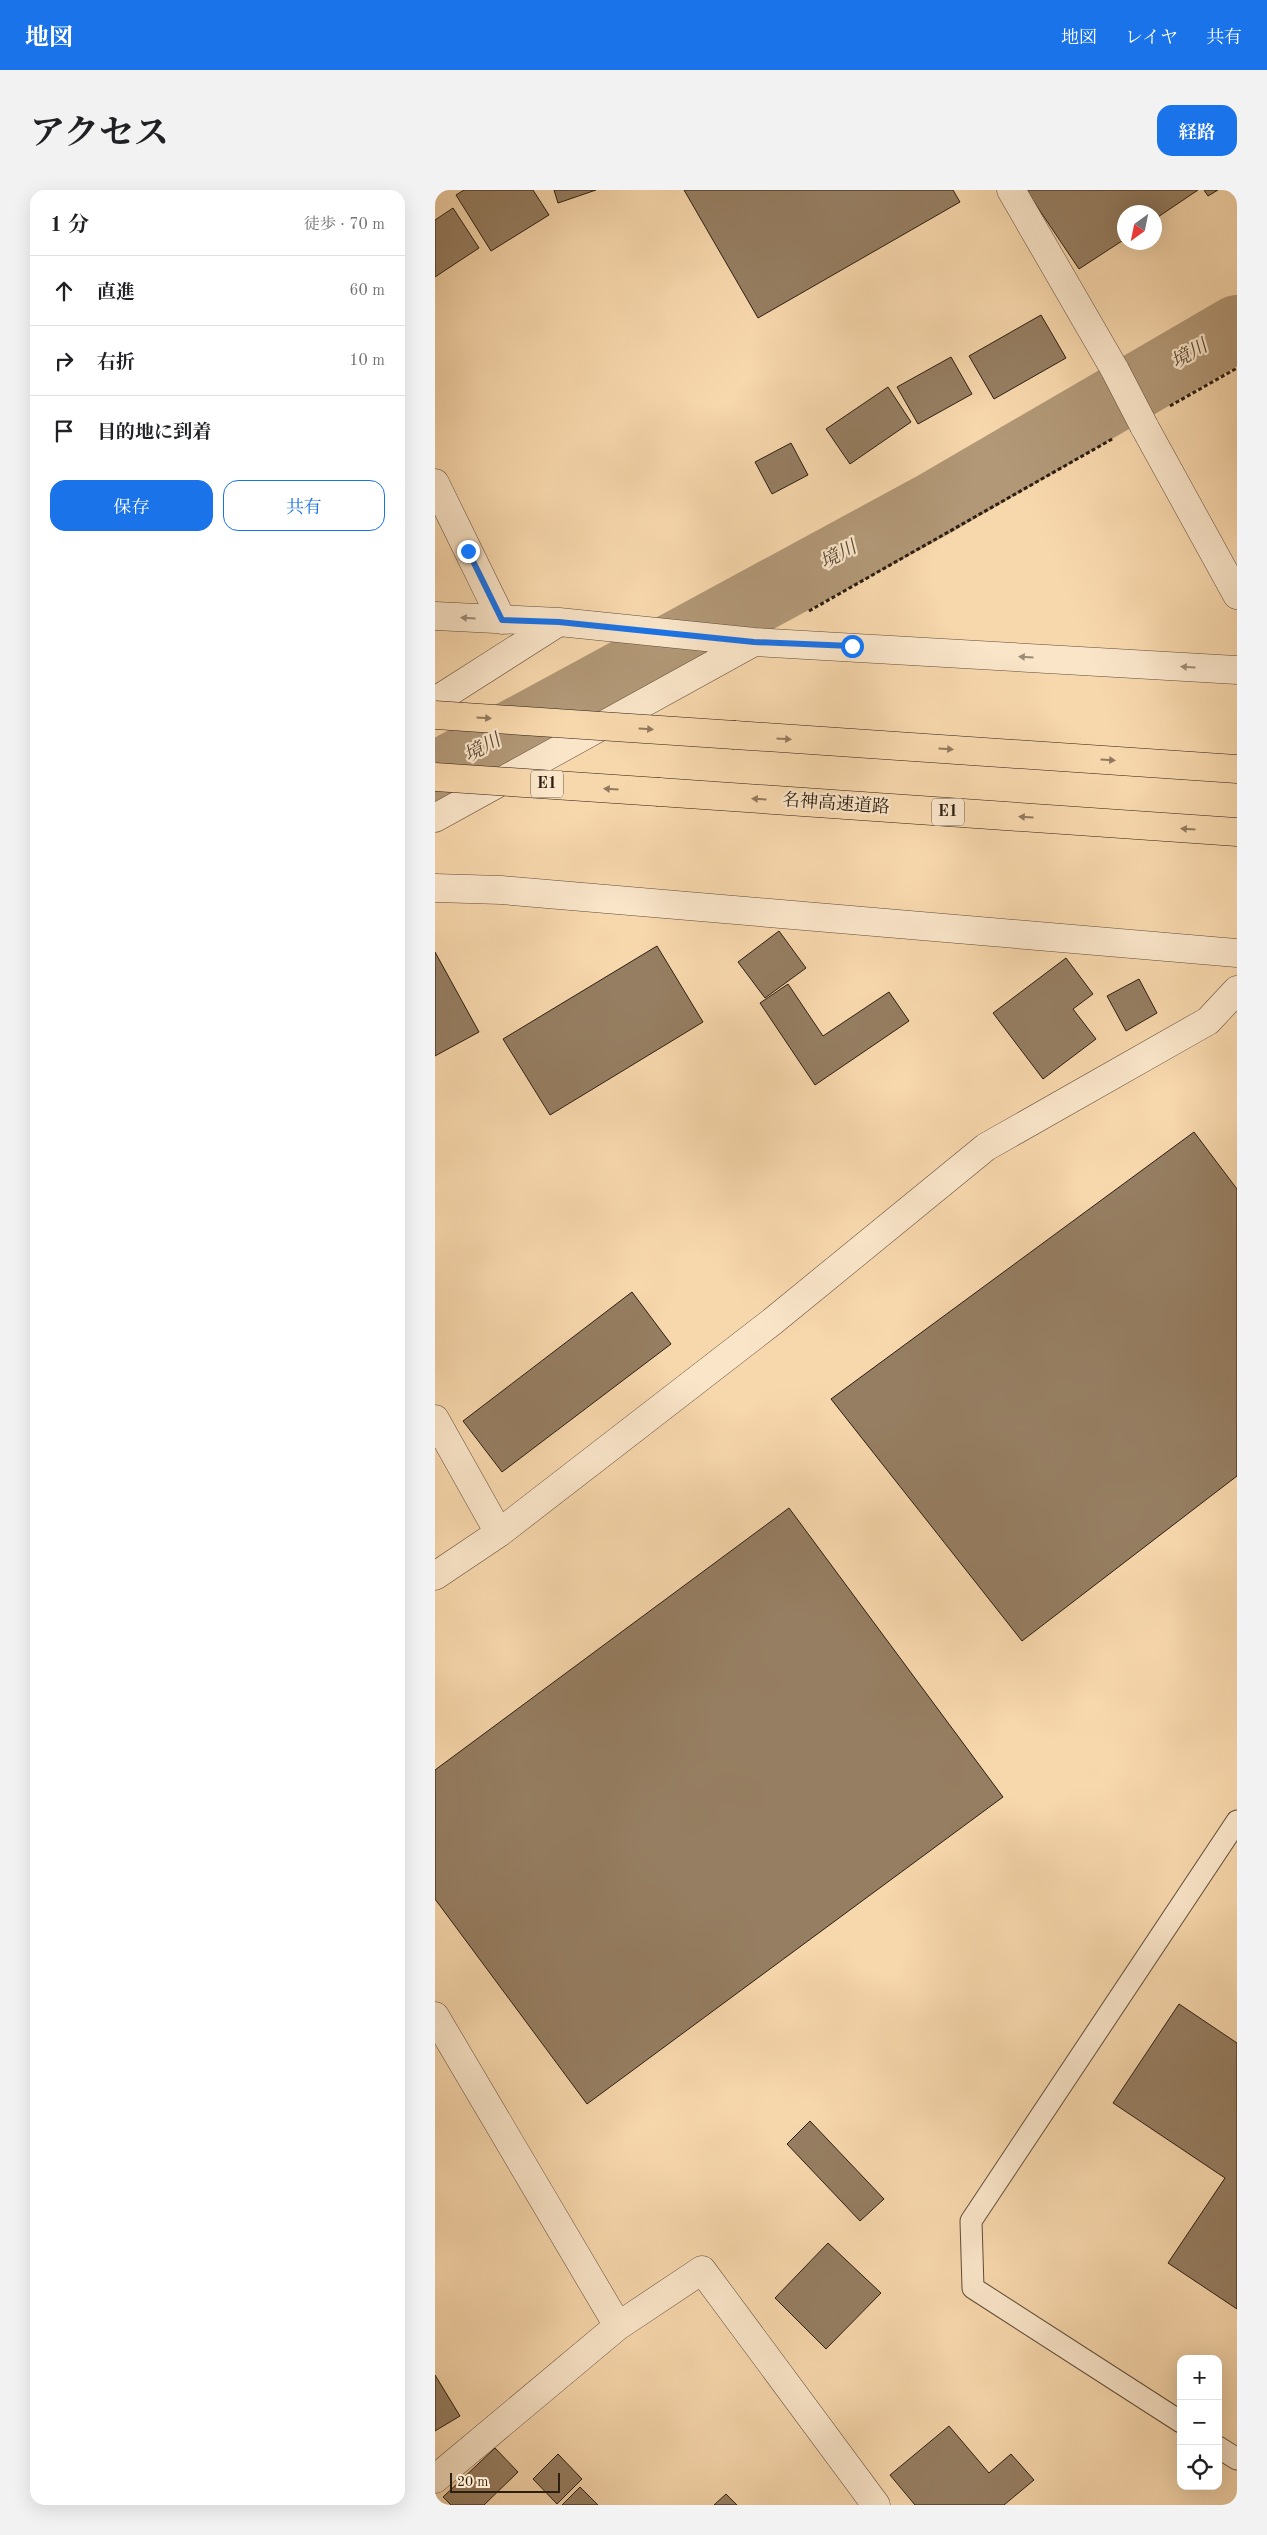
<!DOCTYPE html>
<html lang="ja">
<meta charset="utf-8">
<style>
body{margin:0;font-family:"Old Standard TT","Noto Serif JP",serif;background:#f2f2f2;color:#202124}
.controls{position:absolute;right:15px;bottom:15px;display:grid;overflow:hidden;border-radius:10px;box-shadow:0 5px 20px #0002}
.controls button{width:45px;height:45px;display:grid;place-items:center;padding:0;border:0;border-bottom:1px solid #e0e0e0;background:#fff;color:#202124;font:25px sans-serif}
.compass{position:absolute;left:682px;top:15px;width:45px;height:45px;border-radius:50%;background:#fff;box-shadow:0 5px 20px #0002;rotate:213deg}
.scale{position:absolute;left:15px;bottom:12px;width:110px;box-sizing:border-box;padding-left:5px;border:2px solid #2c1e11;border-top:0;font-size:14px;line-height:18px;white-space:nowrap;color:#2c1e11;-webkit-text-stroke:4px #fae5c9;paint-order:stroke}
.stop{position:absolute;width:15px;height:15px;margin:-11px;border:4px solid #1a73e8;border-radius:50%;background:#fff}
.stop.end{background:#1a73e8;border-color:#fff;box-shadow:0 1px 5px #0008}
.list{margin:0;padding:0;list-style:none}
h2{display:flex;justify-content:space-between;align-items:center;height:65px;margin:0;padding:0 20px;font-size:21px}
h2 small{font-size:16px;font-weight:400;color:#757577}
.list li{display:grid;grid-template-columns:32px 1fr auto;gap:15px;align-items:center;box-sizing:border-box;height:70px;padding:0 20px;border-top:1px solid #e0e0e0}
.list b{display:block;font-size:19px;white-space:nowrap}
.list em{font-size:16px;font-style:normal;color:#757577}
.actions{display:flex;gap:10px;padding:15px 20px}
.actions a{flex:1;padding:11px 0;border:1px solid #1a73e8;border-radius:15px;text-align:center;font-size:18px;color:#1a73e8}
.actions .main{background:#1a73e8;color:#fff}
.icon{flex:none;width:28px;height:28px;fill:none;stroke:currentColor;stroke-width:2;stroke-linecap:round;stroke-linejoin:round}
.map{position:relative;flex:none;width:802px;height:2315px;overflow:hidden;border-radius:15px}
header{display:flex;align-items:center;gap:30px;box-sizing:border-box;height:70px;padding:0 25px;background:#1a73e8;color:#fff}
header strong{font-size:24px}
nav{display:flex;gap:28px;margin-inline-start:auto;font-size:18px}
.intro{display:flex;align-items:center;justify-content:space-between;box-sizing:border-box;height:120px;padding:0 30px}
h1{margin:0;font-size:35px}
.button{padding:12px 22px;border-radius:15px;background:#1a73e8;color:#fff;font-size:18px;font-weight:700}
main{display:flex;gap:30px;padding:0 30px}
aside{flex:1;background:#fff;border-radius:15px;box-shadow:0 5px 20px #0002}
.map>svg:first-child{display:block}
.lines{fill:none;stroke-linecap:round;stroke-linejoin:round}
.river{stroke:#b29877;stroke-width:66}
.building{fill:#967e62;stroke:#2c1e11}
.lane-casing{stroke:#5f4c38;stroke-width:23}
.street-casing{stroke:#5f4c38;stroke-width:29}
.highway-casing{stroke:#2c1e11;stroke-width:29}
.path{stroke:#2c1e11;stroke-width:3;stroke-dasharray:4 2.5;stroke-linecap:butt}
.lane{stroke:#fae5c9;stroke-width:21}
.street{stroke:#fae5c9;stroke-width:28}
.highway{stroke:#f7d7ac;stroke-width:28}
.street-bridge-casing{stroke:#5f4c38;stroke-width:29;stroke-linecap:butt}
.highway-bridge-casing{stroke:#2c1e11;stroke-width:29;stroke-linecap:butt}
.street-bridge{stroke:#fae5c9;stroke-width:28}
.highway-bridge{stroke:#f7d7ac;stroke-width:28}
.oneway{fill:#9d8b76}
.oneway2{fill:#927a5e}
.route{stroke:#1a73e8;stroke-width:6}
.labels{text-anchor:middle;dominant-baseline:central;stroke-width:4.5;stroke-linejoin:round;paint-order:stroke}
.shield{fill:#fae5c9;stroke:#6a5a48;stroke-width:1}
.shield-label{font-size:16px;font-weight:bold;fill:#2c1e11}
.street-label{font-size:18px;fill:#2c1e11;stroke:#fae5c9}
.water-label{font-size:19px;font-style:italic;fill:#5b4935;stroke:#fae5c9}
</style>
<header>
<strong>地図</strong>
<nav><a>地図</a><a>レイヤ</a><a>共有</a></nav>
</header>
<div class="intro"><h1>アクセス</h1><a class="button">経路</a></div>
<main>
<aside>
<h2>1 分<small>徒歩 · 70 m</small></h2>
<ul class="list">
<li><svg class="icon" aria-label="ahead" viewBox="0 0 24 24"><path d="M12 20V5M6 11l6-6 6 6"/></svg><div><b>直進</b></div><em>60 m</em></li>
<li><svg class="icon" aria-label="right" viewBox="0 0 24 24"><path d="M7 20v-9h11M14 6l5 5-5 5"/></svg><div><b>右折</b></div><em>10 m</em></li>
<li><svg class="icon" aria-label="arrive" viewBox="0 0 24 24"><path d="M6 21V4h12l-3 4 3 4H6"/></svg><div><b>目的地に到着</b></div></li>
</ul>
<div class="actions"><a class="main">保存</a><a>共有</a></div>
</aside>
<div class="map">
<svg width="802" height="2315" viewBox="0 0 802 2315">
<rect width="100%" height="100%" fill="#f7d7ac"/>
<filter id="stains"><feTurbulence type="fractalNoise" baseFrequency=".004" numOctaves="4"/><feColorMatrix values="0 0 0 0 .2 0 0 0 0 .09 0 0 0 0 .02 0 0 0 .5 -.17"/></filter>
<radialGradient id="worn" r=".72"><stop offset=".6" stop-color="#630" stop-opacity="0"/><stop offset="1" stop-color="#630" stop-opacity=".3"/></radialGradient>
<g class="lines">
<path class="river" d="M0,585L498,315L802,138"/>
</g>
<path class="building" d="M29,0H98L114,25L56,61L21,5Z
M119,0H161L123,13Z
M249,0H518L525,12L323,128Z
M591,0H763L720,29V22H690V49L644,79Z
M769,0H783L773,6Z
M18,18L44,58L0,87V30Z
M606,125L631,168L559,209L534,166Z
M516,167L537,204L483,234L462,197Z
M453,197L476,232L415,274L391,239Z
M356,253L373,285L337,304L320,272Z
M344,741L371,778L330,808L303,772Z
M222,756L268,832L115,925L68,849Z
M0,762L44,842L0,866Z
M631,768L658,804L638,819L661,849L608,889L558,823Z
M704,789L722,823L691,841L672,806Z
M353,794L388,846L454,802L474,831L380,895L325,813Z
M759,942L802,999V1286L587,1451L396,1209Z
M197,1102L236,1154L67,1282L28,1231Z
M354,1318L568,1607L152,1914L0,1709V1580Z
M744,1814L802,1853V2119L733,2073L790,1988L678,1913Z
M375,1931L449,2009L425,2031L352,1954Z
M393,2053L446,2103L391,2159L340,2108Z
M0,2185L25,2226L0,2241Z
M514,2236L554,2283L576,2264L599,2290L569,2315H480L455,2285Z
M60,2258L83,2282L49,2315H16L8,2307Z
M123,2264L147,2289L122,2314L98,2289Z
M145,2297L163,2315H127Z
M291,2304L302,2315H279Z"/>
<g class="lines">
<g class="lane-casing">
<path id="lane" d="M746,2232L538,2098L536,2031L802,1631
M783,2257L802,2269"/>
</g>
<g class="street-casing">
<path id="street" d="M576,0L680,180
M709,236L802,405
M0,293L67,430
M0,426L124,432L319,452L802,480
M0,511L124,432
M0,628L319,452
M0,698L66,700L802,763
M0,1229L64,1343
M0,1386L64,1343L338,1131L551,957L773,831L802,800
M0,1826L183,2136
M0,2289L183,2136L267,2080L441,2315"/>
</g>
<g class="highway-casing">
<path id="highway" d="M300,545L802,579
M224,602L802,642"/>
</g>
<path class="path" d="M735,216L802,178
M374,421L679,248"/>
<use href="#lane" class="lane"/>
<use href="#street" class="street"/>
<use href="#highway" class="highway"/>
<g class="street-bridge-casing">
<path id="street-bridge" d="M680,180L709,236"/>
</g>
<g class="highway-bridge-casing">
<path id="highway-bridge" d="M0,525L300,545
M0,587L224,602"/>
</g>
<use href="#street-bridge" class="street-bridge"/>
<use href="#highway-bridge" class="highway-bridge"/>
</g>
<defs><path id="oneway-solid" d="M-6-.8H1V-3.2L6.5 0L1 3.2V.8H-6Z" transform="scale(1.25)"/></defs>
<g class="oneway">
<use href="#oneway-solid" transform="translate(33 428) rotate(-176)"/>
<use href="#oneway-solid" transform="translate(591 467) rotate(-176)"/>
<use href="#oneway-solid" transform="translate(753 477) rotate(-176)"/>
</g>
<g class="oneway2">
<use href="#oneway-solid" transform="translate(49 528) rotate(4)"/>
<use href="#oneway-solid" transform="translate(211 539) rotate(4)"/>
<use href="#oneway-solid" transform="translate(349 549) rotate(4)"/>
<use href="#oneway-solid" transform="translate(511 559) rotate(4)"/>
<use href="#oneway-solid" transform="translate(673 570) rotate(4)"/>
<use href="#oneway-solid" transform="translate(176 599) rotate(-176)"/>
<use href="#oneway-solid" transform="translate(324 609) rotate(-176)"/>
<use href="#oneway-solid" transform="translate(591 627) rotate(-176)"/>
<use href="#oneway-solid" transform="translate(753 639) rotate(-176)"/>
</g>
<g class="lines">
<path class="route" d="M33,361L67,430L124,432L319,452L417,456"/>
</g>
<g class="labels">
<g class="shield">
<rect x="96" y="580.5" width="32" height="27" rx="4"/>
<rect x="497" y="608.5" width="32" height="27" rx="4"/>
</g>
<g class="shield-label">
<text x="112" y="594">E1</text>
<text x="513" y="622">E1</text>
</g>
<g class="street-label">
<text transform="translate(401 614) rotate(4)">名神高速道路</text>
</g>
<g class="water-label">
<text transform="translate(755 165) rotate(-30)">境川</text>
<text transform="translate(404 366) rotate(-28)">境川</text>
<text transform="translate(48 559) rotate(-28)">境川</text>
</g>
</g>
<rect width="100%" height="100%" filter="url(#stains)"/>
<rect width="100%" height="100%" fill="url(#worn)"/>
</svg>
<div class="controls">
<button>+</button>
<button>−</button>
<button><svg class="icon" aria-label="locate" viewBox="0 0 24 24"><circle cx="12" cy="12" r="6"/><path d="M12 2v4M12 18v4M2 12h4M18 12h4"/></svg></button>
</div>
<svg class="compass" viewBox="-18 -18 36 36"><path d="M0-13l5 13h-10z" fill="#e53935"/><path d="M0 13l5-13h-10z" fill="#757577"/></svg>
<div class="scale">20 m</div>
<div class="stop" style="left:417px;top:456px"></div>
<div class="stop end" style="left:33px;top:361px"></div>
</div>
</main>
